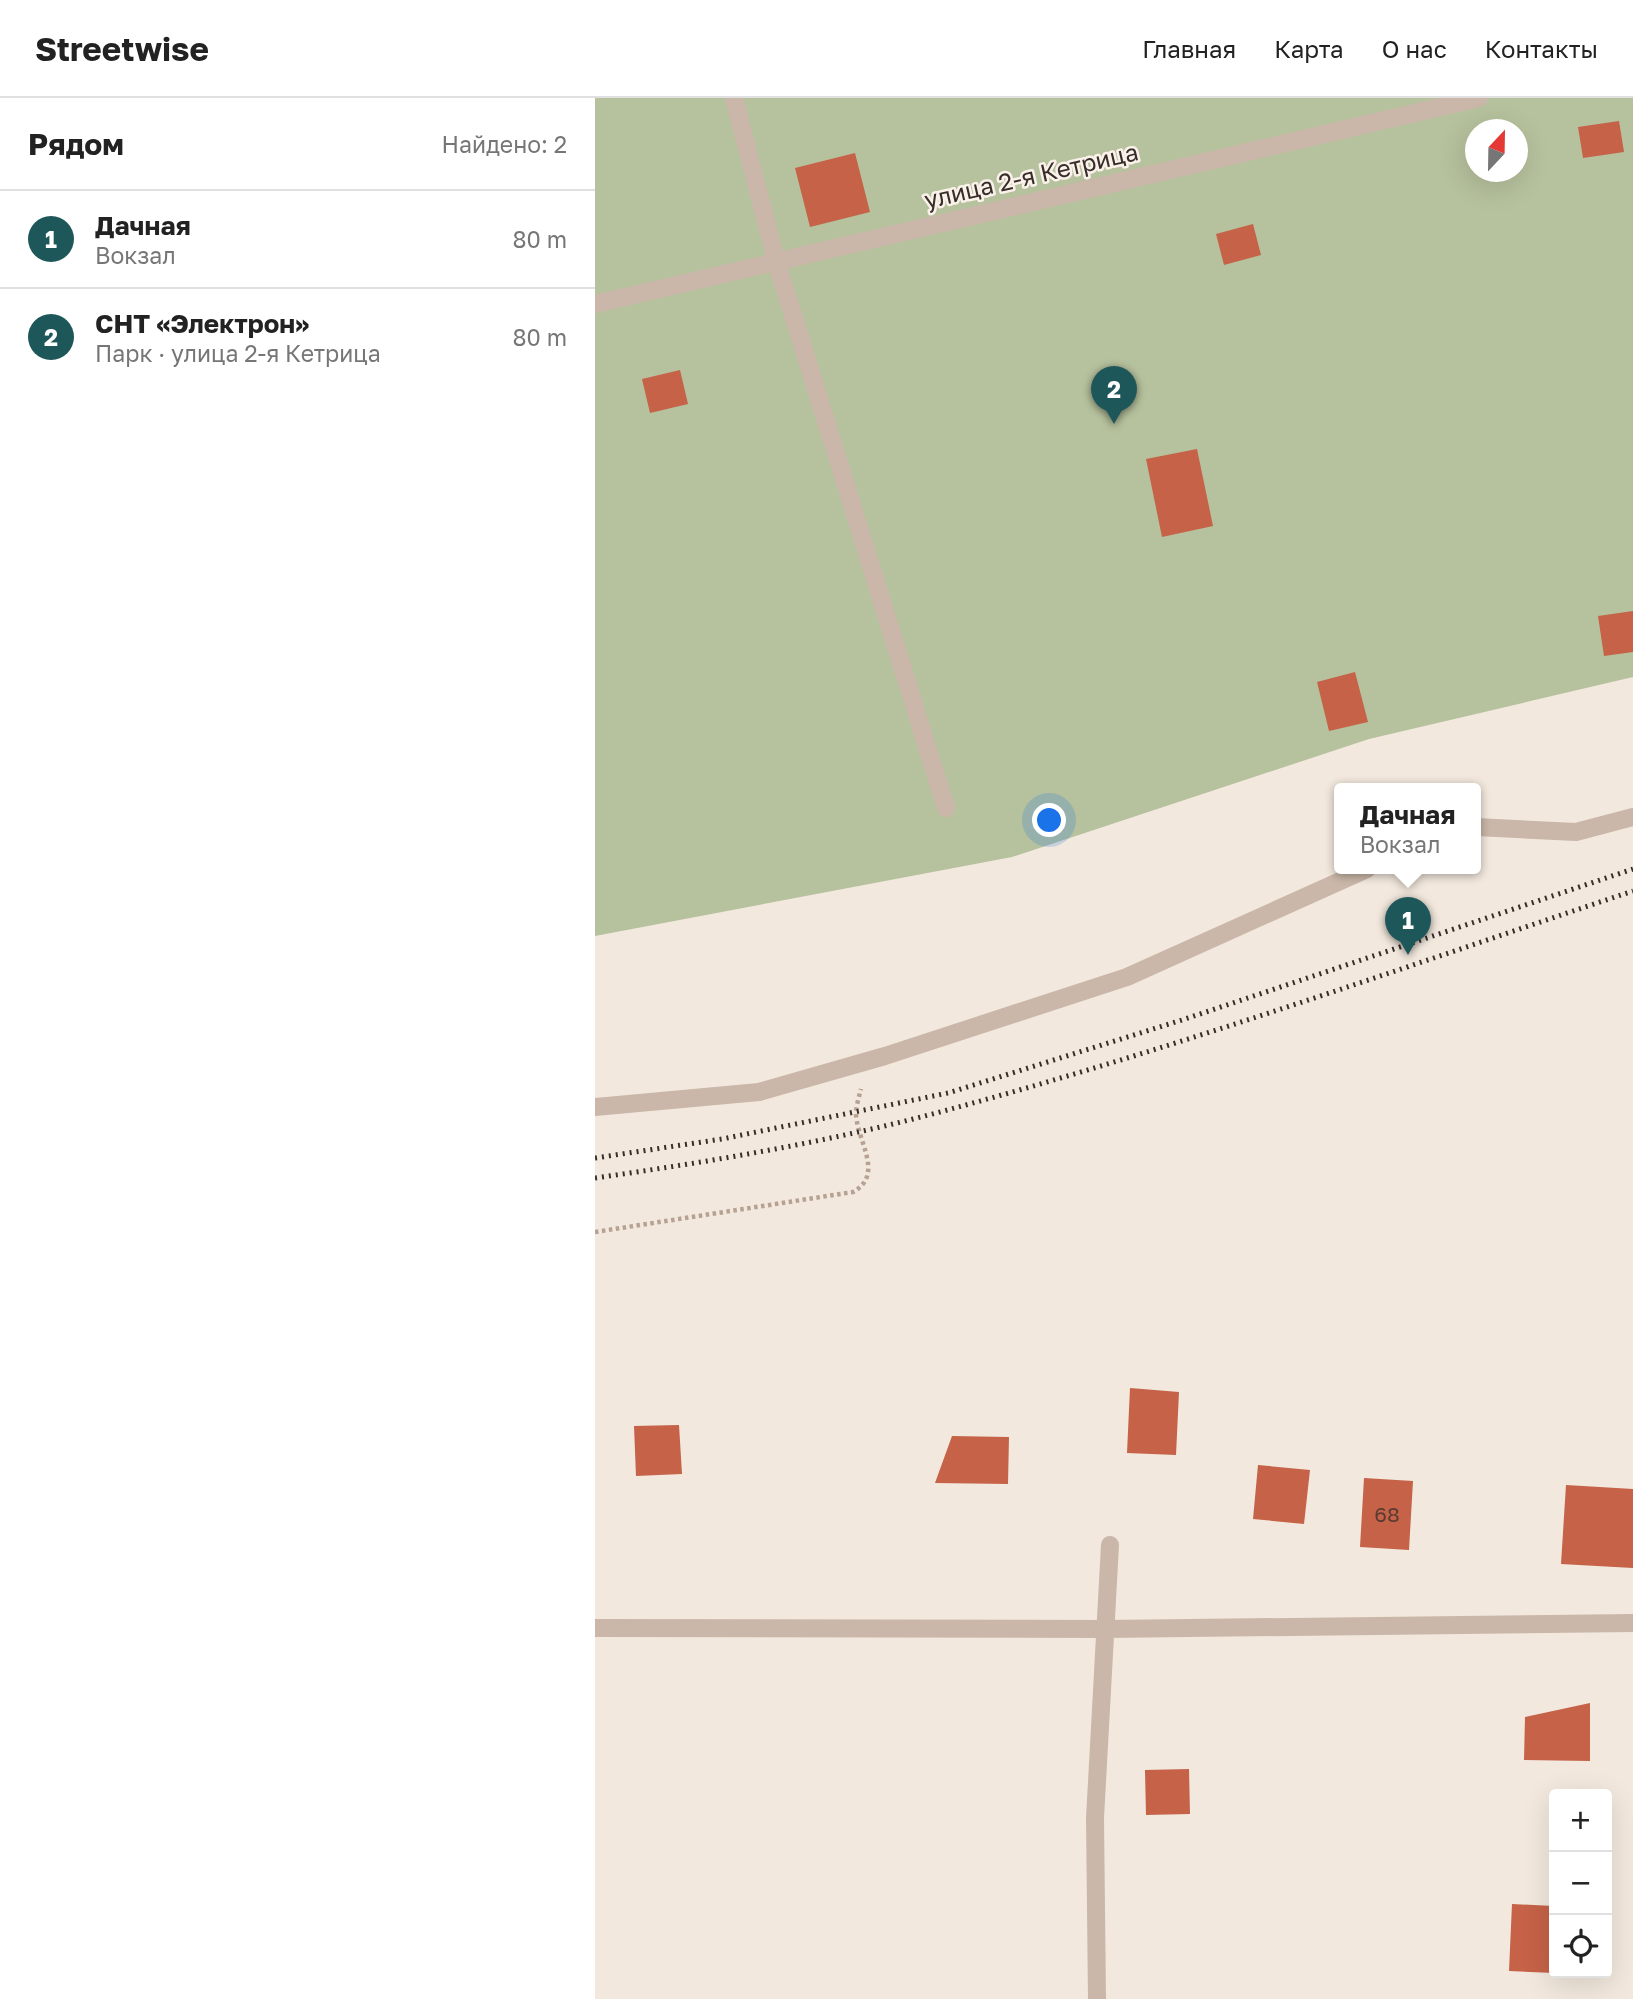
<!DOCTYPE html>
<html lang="ru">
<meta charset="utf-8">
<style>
body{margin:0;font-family:"Golos Text",sans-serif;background:#f6f6f6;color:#222}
.controls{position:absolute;right:21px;bottom:21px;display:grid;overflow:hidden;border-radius:7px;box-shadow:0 7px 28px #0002}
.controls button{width:63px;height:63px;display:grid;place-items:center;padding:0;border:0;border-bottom:2px solid #e0e0e0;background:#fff;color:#222;font:35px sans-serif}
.compass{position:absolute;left:870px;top:21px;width:63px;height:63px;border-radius:50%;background:#fff;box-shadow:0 7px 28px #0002;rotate:22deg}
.you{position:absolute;left:455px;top:723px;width:24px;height:24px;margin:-18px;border:5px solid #fff;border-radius:50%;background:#1a73e8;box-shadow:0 0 0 10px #1a73e833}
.badge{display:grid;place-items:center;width:46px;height:46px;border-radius:50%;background:#1e5759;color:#fff;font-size:23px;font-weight:700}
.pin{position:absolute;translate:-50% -58px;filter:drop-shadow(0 2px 4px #0008)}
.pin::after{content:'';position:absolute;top:37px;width:24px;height:21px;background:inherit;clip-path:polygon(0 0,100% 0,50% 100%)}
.popup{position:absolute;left:739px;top:685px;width:147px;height:91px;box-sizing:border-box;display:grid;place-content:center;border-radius:7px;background:#fff;filter:drop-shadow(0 2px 5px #0005);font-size:23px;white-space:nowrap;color:#767676}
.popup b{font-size:26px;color:#222}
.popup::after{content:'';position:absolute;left:50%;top:100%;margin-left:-14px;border:14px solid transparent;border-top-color:#fff}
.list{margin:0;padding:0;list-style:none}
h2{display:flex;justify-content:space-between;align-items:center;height:91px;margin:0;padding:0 28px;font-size:30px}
h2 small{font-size:23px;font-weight:400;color:#767676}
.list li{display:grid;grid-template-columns:46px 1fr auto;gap:21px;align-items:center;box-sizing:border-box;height:98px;padding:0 28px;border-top:2px solid #e0e0e0}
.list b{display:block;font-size:26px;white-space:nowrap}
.list p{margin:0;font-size:23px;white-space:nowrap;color:#767676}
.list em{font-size:23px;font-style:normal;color:#767676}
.icon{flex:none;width:38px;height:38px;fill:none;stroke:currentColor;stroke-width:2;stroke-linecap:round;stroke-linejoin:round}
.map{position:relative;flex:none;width:1038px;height:1901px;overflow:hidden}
header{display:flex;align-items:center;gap:42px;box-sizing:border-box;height:98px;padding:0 35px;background:#fff;border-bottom:2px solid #e0e0e0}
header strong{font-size:33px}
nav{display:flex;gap:38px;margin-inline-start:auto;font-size:24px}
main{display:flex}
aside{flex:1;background:#fff}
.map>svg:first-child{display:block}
.garden{fill:#b6c19d;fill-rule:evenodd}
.building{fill:#c56248}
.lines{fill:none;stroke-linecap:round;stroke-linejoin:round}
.path{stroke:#b6a193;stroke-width:4.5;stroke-dasharray:3.5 3.5;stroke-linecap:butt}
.minor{stroke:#cab7a9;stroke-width:18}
.rail{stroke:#372d29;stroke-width:5;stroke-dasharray:2 5;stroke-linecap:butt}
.labels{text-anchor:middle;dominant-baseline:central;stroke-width:5;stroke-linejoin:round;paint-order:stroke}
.number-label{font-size:21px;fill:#5a3a31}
.street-label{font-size:24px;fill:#372d29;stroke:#faf2ea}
</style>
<header>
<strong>Streetwise</strong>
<nav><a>Главная</a><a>Карта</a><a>О нас</a><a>Контакты</a></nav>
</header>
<main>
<aside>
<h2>Рядом<small>Найдено: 2</small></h2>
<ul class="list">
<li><span class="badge">1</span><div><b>Дачная</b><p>Вокзал</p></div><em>80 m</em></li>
<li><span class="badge">2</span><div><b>СНТ «Электрон»</b><p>Парк · улица 2-я Кетрица</p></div><em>80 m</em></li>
</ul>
</aside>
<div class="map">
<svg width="1038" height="1901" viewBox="0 0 1038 1901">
<rect width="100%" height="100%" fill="#f2e8dd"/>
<path class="garden" d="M0,0H1038V579L774,641L417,759L0,838ZM880,32H922V74H880Z"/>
<path class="building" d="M1024,23L1029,54L988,60L983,29Z
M260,55L275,114L215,129L200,70Z
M658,126L666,157L629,167L621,136Z
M85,272L93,306L55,315L47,281Z
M602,351L618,428L567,439L551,361Z
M1038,513V554L1009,558L1003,518Z
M760,574L773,624L734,633L722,584Z
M535,1290L584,1294L581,1357L532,1355Z
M84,1327L87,1376L41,1378L39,1328Z
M357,1338L414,1339L413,1386L340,1385Z
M663,1367L715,1372L709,1426L658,1421Z
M769,1380L818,1383L814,1452L765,1449Z
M971,1387L1038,1391V1470L966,1466Z
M995,1605V1663L929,1662L930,1619Z
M594,1671L595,1716L551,1717L550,1672Z
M917,1806L959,1808V1875L914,1873Z"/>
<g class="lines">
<path class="path" d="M0,1134L258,1094C291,1076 260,1041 261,1013C262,1006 264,998 266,991"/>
<path class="minor" d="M139,0L181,162L351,710
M0,206L884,0
M881,729L981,734L1038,719
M0,1009L164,994L290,958L532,879L772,771
M0,1530L511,1531L1038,1525
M502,1901L500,1720L515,1447"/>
<path class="rail" d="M0,1060L127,1041L353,995L587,922L1038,771
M0,1080C120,1063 240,1043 356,1011C586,949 812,868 1038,793"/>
</g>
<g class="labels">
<g class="number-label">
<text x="792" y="1416">68</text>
</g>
<g class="street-label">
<text transform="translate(436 77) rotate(-13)">улица 2-я Кетрица</text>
</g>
</g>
</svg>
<div class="controls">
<button>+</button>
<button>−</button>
<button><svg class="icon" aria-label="locate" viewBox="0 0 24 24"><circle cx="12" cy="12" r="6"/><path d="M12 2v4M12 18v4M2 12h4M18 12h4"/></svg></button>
</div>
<svg class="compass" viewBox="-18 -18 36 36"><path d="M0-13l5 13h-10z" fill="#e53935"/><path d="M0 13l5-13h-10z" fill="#767676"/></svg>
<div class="you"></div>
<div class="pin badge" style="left:813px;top:857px">1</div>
<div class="popup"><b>Дачная</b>Вокзал</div>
<div class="pin badge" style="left:519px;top:326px">2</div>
</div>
</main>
